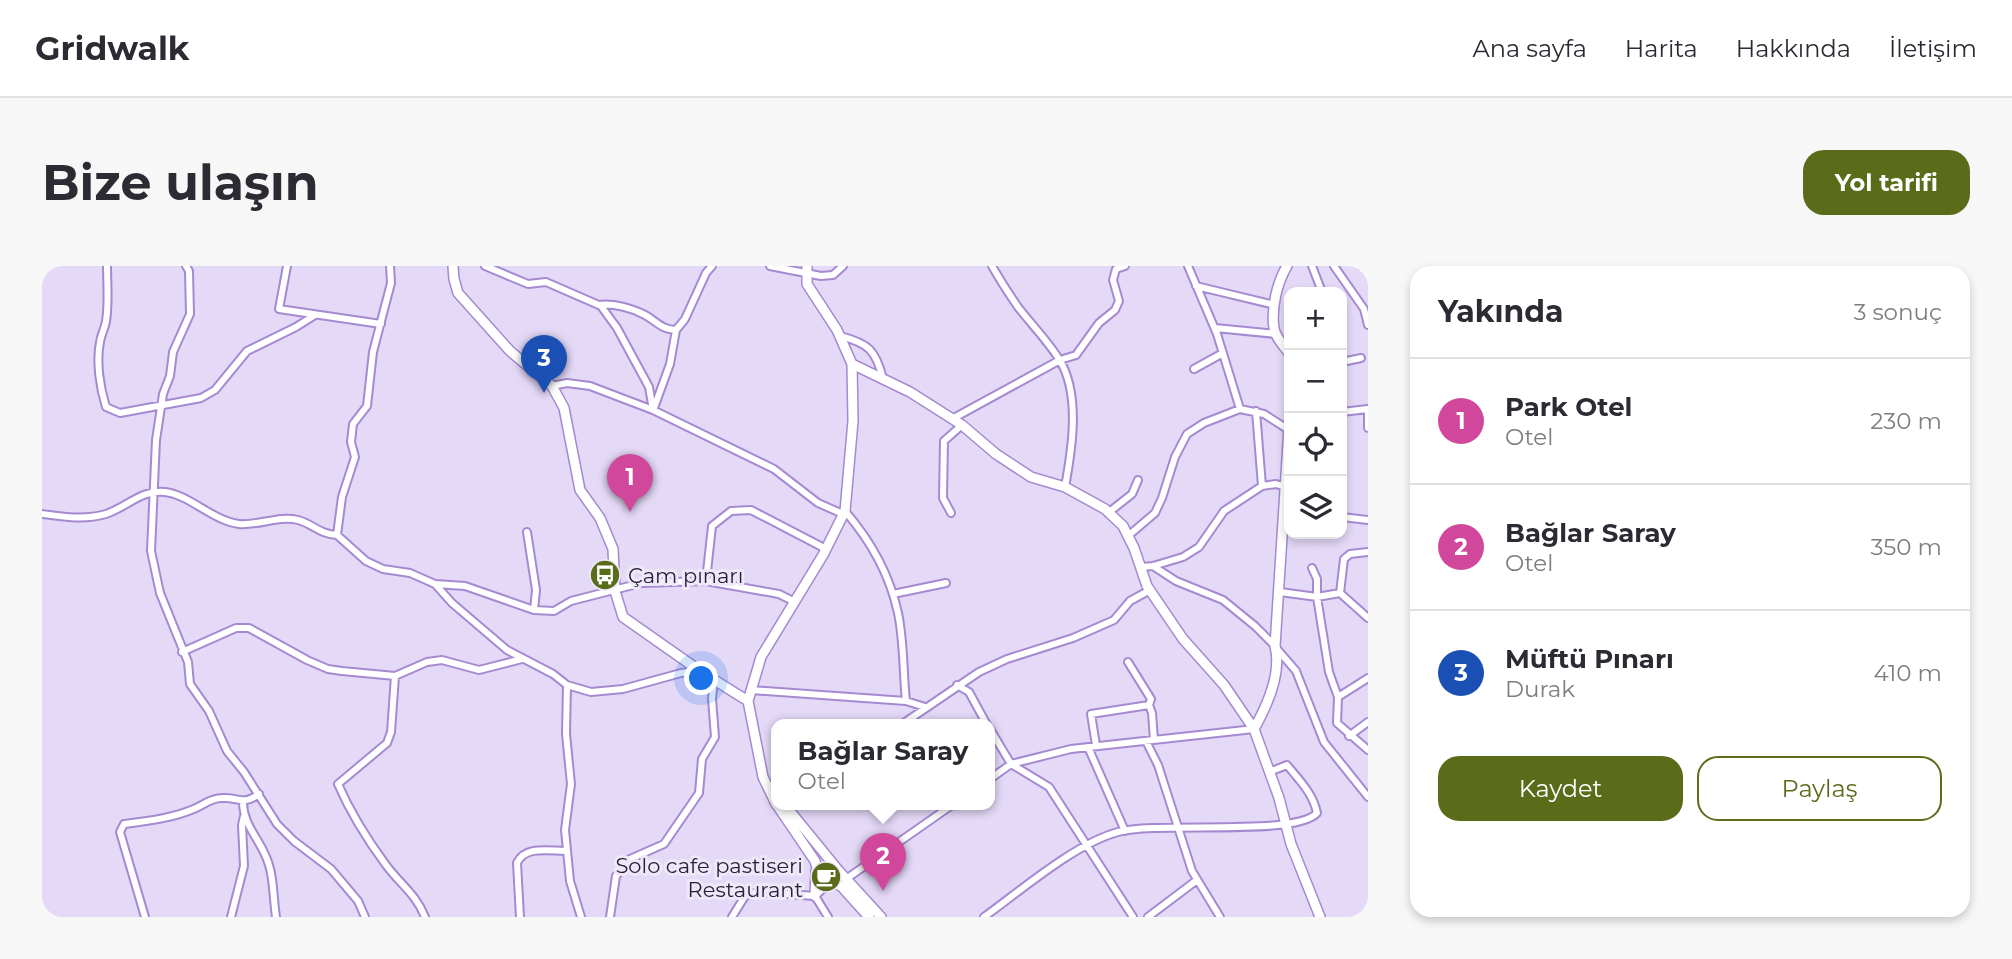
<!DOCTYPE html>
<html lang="tr">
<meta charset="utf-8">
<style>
body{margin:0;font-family:Montserrat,sans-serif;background:#f7f7f7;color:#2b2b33}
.controls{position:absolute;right:21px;top:21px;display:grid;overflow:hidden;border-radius:14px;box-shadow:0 4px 10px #0003}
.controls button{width:63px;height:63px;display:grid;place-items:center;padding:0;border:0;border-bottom:2px solid #e1e1e2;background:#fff;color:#2b2b33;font:35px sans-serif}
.you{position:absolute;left:660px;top:413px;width:24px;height:24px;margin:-18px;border:5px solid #fff;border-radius:50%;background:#1a73e8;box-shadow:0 0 0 10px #1a73e833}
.badge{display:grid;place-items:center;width:46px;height:46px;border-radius:50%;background:#5a6c19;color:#fff;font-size:23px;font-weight:700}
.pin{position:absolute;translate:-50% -58px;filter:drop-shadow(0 2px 4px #0008)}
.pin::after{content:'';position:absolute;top:37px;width:24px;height:21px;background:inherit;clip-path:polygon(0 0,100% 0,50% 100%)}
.popup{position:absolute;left:729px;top:453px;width:224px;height:91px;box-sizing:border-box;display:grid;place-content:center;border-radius:14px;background:#fff;filter:drop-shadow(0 2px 5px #0005);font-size:23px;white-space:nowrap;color:#7c7c81}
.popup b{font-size:26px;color:#2b2b33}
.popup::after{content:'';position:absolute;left:50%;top:100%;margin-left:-14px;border:14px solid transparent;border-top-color:#fff}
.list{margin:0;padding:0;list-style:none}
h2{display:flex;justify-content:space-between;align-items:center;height:91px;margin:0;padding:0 28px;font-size:30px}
h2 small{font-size:23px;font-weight:400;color:#7c7c81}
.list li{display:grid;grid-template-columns:46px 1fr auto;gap:21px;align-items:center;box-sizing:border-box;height:126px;padding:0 28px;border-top:2px solid #e1e1e2}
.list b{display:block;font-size:26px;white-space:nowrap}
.list p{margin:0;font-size:23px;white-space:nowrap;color:#7c7c81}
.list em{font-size:23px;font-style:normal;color:#7c7c81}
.actions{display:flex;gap:14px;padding:21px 28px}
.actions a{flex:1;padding:16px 0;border:2px solid #5a6c19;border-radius:21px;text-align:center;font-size:24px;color:#5a6c19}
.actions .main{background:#5a6c19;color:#fff}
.icon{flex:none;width:38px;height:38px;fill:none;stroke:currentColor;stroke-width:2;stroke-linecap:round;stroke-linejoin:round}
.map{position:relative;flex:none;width:1326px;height:651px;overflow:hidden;border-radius:21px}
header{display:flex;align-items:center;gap:42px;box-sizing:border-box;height:98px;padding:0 35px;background:#fff;border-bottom:2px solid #e1e1e2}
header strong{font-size:33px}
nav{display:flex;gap:38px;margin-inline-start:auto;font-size:24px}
.intro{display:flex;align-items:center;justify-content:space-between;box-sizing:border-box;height:168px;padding:0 42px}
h1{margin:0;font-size:49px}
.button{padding:18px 32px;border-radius:21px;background:#5a6c19;color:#fff;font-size:24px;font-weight:700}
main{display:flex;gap:42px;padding:0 42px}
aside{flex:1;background:#fff;border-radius:21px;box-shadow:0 4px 10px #0003}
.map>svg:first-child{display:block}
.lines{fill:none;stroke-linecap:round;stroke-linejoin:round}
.street-casing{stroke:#a58ad1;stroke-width:10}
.secondary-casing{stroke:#a58ad1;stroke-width:12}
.street{stroke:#fff;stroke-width:6}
.secondary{stroke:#fff;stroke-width:9}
.labels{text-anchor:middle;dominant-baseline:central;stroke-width:6;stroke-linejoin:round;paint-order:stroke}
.poi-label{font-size:21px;fill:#291d39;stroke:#eee9f9;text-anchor:start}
</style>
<header>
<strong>Gridwalk</strong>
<nav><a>Ana sayfa</a><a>Harita</a><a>Hakkında</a><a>İletişim</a></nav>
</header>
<div class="intro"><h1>Bize ulaşın</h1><a class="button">Yol tarifi</a></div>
<main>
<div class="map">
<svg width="1326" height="651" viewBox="0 0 1326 651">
<rect width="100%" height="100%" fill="#e4d9f7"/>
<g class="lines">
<g class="street-casing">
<path id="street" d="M65,0C65,18 67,37 64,55C63,62 59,69 58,76C54,96 58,122 64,141L78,147L159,132L173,124L205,85L254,61L273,49
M144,0L147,5L148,48L131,86L128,110L121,128L114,174L109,285L118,327L146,396L148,418L167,445L185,485L202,506L235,558L252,575L289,603L316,635L323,651
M245,0L237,43L339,58
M443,0L486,18L504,16L559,40L575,62L607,121L611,144
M728,0L779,10L791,9L801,0
M950,0C958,14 967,28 976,41C989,58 1005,74 1017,93C1039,128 1030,183 1023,221
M1146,0L1175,68L1198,143
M1270,0L1280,26
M1292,0L1322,43L1326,59
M1154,20L1233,39
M557,39C571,37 590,42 603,49C614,55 620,64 634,64
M1173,62L1234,68
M798,70C826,77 834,84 841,113
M1300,96L1319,92
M1152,103L1181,87
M510,120L525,117L548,120L611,144L732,203L776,237L801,248
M612,142L628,98L634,64L643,53L664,7L670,0
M1214,145L1220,220
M1300,146L1326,143
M1326,146V162
M910,153L1018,94L1034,89L1057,57L1073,44L1077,35L1071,14L1074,3L1083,0
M803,245C828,274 848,310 856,347C862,375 861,407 864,435
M909,247L901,232L902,175L920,159
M1066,247L1090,228L1096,214
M0,248C22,251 43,254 64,248C85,241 100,223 123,226C148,229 171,255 197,258C216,260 237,249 256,254C271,258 277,268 295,269L324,295L341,303L368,307L393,318L410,337L465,384L511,408L525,419L549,426L581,423L639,407L658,405
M1300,251L1326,254
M485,266L494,324L492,344
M295,269L300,231L313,191L309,176L311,158L325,140L331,86L349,17L348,0
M1086,270L1113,247L1120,232L1133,191L1145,168L1162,157L1198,143L1222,148L1247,164
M1111,300L1134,315L1181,334L1213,360L1233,380
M1099,301L1111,300L1141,291L1157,281L1182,245L1220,220L1234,218L1244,221
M1270,302L1275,313V331L1287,406L1296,431L1295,457L1326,484
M664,315L670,260L689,245L709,244L784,283
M393,318L423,320L492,344L512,345L529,335L599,317L664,315L737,328L753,336
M1238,326L1275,331L1298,327
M1298,327L1302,293L1308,288L1326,286
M1298,327L1326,352
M851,328L904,317
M1235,383L1254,405L1282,476L1326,531
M140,386L194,362H207L265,394L286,403L300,405L353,410L385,396L400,394L437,404L480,393
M1086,396L1109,433L1107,439L1110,447L1112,474
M353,410L349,466L345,477L296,518C309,548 324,572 344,599C358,618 374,628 383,651
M525,419L524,468L529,518L523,564L528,615L539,651
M915,419L927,426L945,459
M709,424L864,435L883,441
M1296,431L1326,412
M859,459L937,406L965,393L1031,372L1072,354L1088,335L1108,324
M948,463L969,498L1007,521L1091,651
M1307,470L1326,456
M1104,475L1116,499L1150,605L1178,651
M1054,479L1049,448L1107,439
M1046,481L1083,565
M948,513L969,498L1029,483L1212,463
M201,536C201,558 216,571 224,591C232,608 231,632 234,651
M804,613L910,539
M773,630L786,651
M103,651L78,566L82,558C106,555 132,552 154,542C163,538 169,532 180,532C197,531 200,540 217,528
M189,651L202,600L200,559L202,550
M478,651L475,597C483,579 508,585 525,585
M568,651L574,610L588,593L622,578L657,527L660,493L673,471L670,433L672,414
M690,651L703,630L716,626L773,630L788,616L796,604
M942,651C978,625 1034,577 1076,566C1117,555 1253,571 1275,547C1271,527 1257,514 1245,499L1227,506
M1106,651L1155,614"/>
</g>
<g class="secondary-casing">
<path id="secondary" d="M411,0L412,13L416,27L468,85L510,120L522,142L538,224L558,252L571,283L573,325L581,351L658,405L706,435
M1245,0C1235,17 1229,42 1232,62C1233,71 1242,80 1247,87
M810,98L868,126L920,159L954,188L989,211L1023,221L1063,243L1081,260L1092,282L1105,320L1141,373L1182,419L1212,463L1237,532L1249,578L1278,651
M1212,463C1225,440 1240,407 1233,380L1247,162
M734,538L721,511L706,435L719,391L781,289L803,245L811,155L810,98L795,64L765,18V0
M735,539L773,595L778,612L799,620L827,651
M743,539L796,604L839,651
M773,630L774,605"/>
</g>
<use href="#street" class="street"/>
<use href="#secondary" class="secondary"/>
</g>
<defs>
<g id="bus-disc" transform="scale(1.575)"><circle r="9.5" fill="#5a6c19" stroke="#eee9f9"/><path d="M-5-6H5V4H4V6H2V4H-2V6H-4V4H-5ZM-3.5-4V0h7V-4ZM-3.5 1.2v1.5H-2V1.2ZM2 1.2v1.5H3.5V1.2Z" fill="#fff"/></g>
<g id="cafe-disc" transform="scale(1.575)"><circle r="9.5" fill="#5a6c19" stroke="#eee9f9"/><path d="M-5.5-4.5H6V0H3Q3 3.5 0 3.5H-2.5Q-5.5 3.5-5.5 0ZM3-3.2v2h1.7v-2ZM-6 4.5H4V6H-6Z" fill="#fff"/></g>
</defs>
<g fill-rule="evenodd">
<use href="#bus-disc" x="563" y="309"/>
<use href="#cafe-disc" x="784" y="611"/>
</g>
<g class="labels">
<g class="poi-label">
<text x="586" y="309">Çam pınarı</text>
<text x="761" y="599" text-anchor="end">Solo cafe pastiseri<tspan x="761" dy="24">Restaurant</tspan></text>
</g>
</g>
</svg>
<div class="controls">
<button>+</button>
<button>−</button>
<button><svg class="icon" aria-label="locate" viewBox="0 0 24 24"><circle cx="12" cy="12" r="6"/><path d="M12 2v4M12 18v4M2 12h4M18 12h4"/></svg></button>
<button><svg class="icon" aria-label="layers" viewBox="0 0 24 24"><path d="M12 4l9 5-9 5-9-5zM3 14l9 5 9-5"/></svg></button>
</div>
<div class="you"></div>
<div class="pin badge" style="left:588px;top:246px;background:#d1479c">1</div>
<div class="pin badge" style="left:841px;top:625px;background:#d1479c">2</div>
<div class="popup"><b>Bağlar Saray</b>Otel</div>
<div class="pin badge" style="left:502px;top:127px;background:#1a4fb4">3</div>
</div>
<aside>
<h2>Yakında<small>3 sonuç</small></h2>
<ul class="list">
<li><span class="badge" style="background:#d1479c">1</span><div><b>Park Otel</b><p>Otel</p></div><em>230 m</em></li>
<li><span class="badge" style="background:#d1479c">2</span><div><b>Bağlar Saray</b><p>Otel</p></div><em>350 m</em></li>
<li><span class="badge" style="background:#1a4fb4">3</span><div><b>Müftü Pınarı</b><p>Durak</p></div><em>410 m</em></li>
</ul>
<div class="actions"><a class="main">Kaydet</a><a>Paylaş</a></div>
</aside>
</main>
